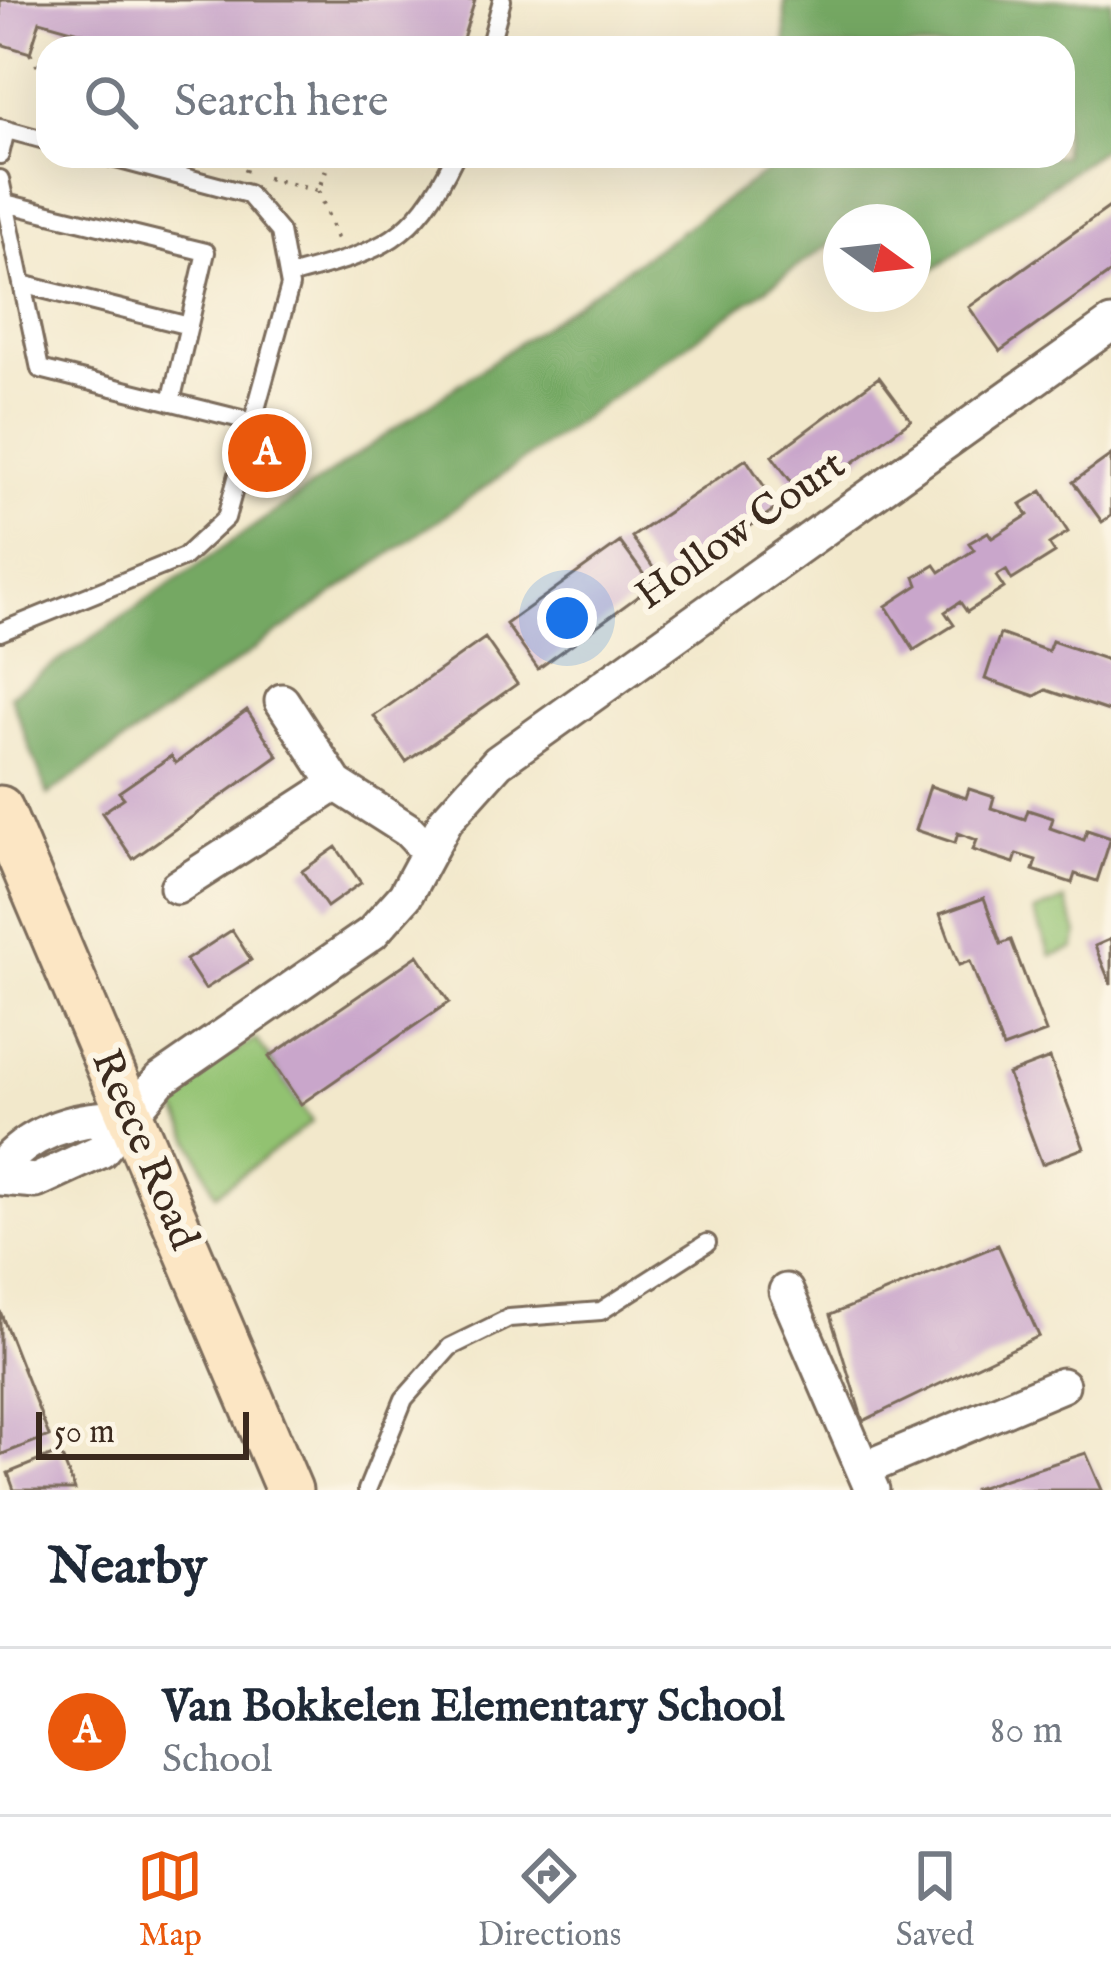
<!DOCTYPE html>
<style>
body{margin:0;font-family:"IM FELL English",serif;background:#f6f6f7;color:#1f2937}
.compass{position:absolute;left:823px;top:204px;width:108px;height:108px;border-radius:50%;background:#fff;box-shadow:0 12px 48px #0002;rotate:105deg}
.scale{position:absolute;left:36px;bottom:30px;width:213px;box-sizing:border-box;padding-left:12px;border:6px solid #3b2a1e;border-top:0;font-size:33px;line-height:42px;white-space:nowrap;color:#3b2a1e;-webkit-text-stroke:9px #fcf5e5;paint-order:stroke}
.you{position:absolute;left:567px;top:618px;width:42px;height:42px;margin:-30px;border:9px solid #fff;border-radius:50%;background:#1a73e8;box-shadow:0 0 0 18px #1a73e833}
.badge{display:grid;place-items:center;width:78px;height:78px;border-radius:50%;background:#ea580c;color:#fff;font-size:39px;font-weight:700}
.pin{position:absolute;translate:-50% -50%;border:6px solid #fff;box-shadow:0 3px 12px #0006}
.list{margin:0;padding:0;list-style:none}
h2{display:flex;justify-content:space-between;align-items:center;height:156px;margin:0;padding:0 48px;font-size:51px}
h2 small{font-size:39px;font-weight:400;color:#747a83}
.list li{display:grid;grid-template-columns:78px 1fr auto;gap:36px;align-items:center;box-sizing:border-box;height:168px;padding:0 48px;border-top:3px solid #e0e1e3}
.list b{display:block;font-size:45px;white-space:nowrap}
.list p{margin:0;font-size:39px;white-space:nowrap;color:#747a83}
.list em{font-size:39px;font-style:normal;color:#747a83}
.icon{flex:none;width:66px;height:66px;fill:none;stroke:currentColor;stroke-width:2;stroke-linecap:round;stroke-linejoin:round}
.map{position:relative;flex:none;width:1111px;height:1490px;overflow:hidden}
.search{position:absolute;background:#fff;box-shadow:0 12px 48px #0002;left:36px;right:36px;top:36px;height:132px;display:flex;align-items:center;gap:30px;box-sizing:border-box;padding:0 42px;border-radius:36px;color:#747a83;font-size:45px}
.sheet{height:324px;background:#fff}
nav{display:flex;justify-content:space-around;align-items:center;box-sizing:border-box;height:168px;border-top:3px solid #e0e1e3;background:#fff;font-size:33px;color:#747a83}
nav a{display:grid;justify-items:center;gap:6px}
nav .on{color:#ea580c}
.map>svg:first-child{display:block}
.green{fill:#92c271;stroke:#667648;stroke-width:3}
.forest{fill:#75a863;stroke:#586940;stroke-width:3}
.building{fill:#c9a6cb}
.lines{fill:none;stroke-linecap:round;stroke-linejoin:round}
.lane-casing{stroke:#7b6c5b;stroke-width:22}
.street-casing{stroke:#7b6c5b;stroke-width:39}
.secondary-casing{stroke:#7b6c5b;stroke-width:51}
.path{stroke:#7b6c5b;stroke-width:4.5;stroke-dasharray:3 9;stroke-linecap:butt}
.lane{stroke:#fff;stroke-width:16}
.street{stroke:#fff;stroke-width:33}
.secondary{stroke:#fce6c4;stroke-width:45}
.labels{text-anchor:middle;dominant-baseline:central;stroke-width:12;stroke-linejoin:round;paint-order:stroke}
.street-label{font-size:42px;fill:#3b2a1e;stroke:#fcf5e5}
</style>
<div class="map">
<svg width="1111" height="1490" viewBox="0 0 1111 1490">
<rect width="100%" height="100%" fill="#fcf5e5"/>
<filter id="ink" filterUnits="userSpaceOnUse"><feTurbulence type="fractalNoise" baseFrequency=".00833" numOctaves="2"/><feDisplacementMap in="SourceGraphic" scale="24" xChannelSelector="R" yChannelSelector="G"/><feConvolveMatrix kernelMatrix="1 2 1 2 8 2 1 2 1" color-interpolation-filters="sRGB"/></filter>
<filter id="wash" filterUnits="userSpaceOnUse"><feTurbulence type="fractalNoise" baseFrequency=".004" numOctaves="4" result="noise"/><feDisplacementMap in="SourceGraphic" scale="48" xChannelSelector="R" yChannelSelector="G"/><feGaussianBlur stdDeviation="2.7" result="paint"/><feColorMatrix in="noise" values="0 0 0 0 0 0 0 0 0 0 0 0 0 0 0 0 0 1.4 0 .05"/><feComposite in="paint" operator="in"/></filter>
<g filter="url(#wash)">
<rect width="100%" height="100%" fill="#f2e8cb"/>
<path class="green" d="M1065,900L1078,933L1074,948L1051,956L1034,912Z
M256,1039L312,1122L216,1194L170,1095L185,1080Z"/>
<path class="forest" d="M784,0H1111V143L916,282L913,222H882L875,212L861,222H841V236L48,795L10,695L789,156H1063V48H786Z"/>
<g id="blocks">
<path class="building" d="M0,0H475L460,48H117L119,43L40,21L30,53L0,44Z
M1111,206V272L1000,351L969,307Z
M879,377L911,420L804,499L772,456Z
M1111,455V516L1102,522L1073,482Z
M746,459L778,507L665,585L632,537Z
M1042,491L1068,532L1049,544L1055,553L1012,580L1006,570L996,576L1004,588L967,612L960,602L945,612L954,625L914,650L886,606L918,585L915,577L935,565L940,572L974,550L969,543L988,532L992,538L1028,515L1021,504Z
M620,542L652,586L538,669L506,624Z
M1000,634L1048,651L1052,641L1111,661V712L1046,690L1035,696L985,679Z
M485,638L517,684L406,762L374,716Z
M247,710L278,756L133,859L102,813L124,798L119,792L171,756L176,763Z
M930,786L966,798L969,789L994,797L991,808L1025,819L1028,810L1053,818L1050,828L1084,840L1087,830L1111,838L1097,881L1075,874L1072,883L1033,870L1036,860L1017,854L1014,863L973,850L977,840L958,833L955,843L916,830Z
M336,847L361,883L327,907L302,871Z
M984,898L1001,944L1011,940L1046,1032L1003,1048L970,961L959,965L940,914Z
M232,930L251,960L205,989L186,960Z
M1111,939V985L1095,946Z
M418,955L449,1002L301,1104L269,1057Z
M1050,1058L1084,1148L1042,1164L1008,1074Z
M998,1245L1039,1336L863,1421L830,1315Z
M0,1311L49,1436L0,1455Z
M60,1452L75,1490H14L8,1473Z
M1086,1453L1102,1490H974V1489Z"/>
</g>
</g>
<g filter="url(#ink)">
<use href="#blocks" fill-opacity="0" stroke="#7b6c5b" stroke-width="3"/>
<g class="lines">
<g class="lane-casing">
<path id="lane" d="M489,48L502,0
M0,128L48,141
M0,155L6,130
M0,179L40,369L253,422
M5,203L206,252L171,402
M289,276C379,251 412,245 455,156
M22,284L189,326
M0,632L184,557L226,518L290,286L280,232L248,194L105,156
M367,1490L404,1399L450,1347L509,1318L601,1311L707,1243"/>
</g>
<g class="street-casing">
<path id="street" d="M282,701L336,784
M177,887L336,784L408,830L428,851
M0,1168C34,1128 80,1116 130,1118
M0,1178L36,1181L101,1151L160,1080L372,933L405,896L446,820L498,762L1111,324
M786,1291L872,1490
M863,1469L1062,1385"/>
</g>
<g class="secondary-casing">
<path id="secondary" d="M0,809L289,1490"/>
</g>
<path class="path" d="M30,53L48,83
M245,172L250,156
M267,178L318,191L331,156
M318,191L338,241"/>
<use href="#lane" class="lane"/>
<use href="#street" class="street"/>
<use href="#secondary" class="secondary"/>
</g>
</g>
<g class="labels">
<g class="street-label">
<text transform="translate(741 531) rotate(-35)">Hollow Court</text>
<text transform="translate(144 1150) rotate(67)">Reece Road</text>
</g>
</g>
</svg>
<svg class="compass" viewBox="-18 -18 36 36"><path d="M0-13l5 13h-10z" fill="#e53935"/><path d="M0 13l5-13h-10z" fill="#747a83"/></svg>
<div class="scale">50 m</div>
<div class="you"></div>
<div class="pin badge" style="left:267px;top:453px">A</div>
<div class="search"><svg class="icon" aria-label="search" viewBox="0 0 24 24"><circle cx="10" cy="10" r="6"/><path d="M15 15l6 6"/></svg>Search here</div>
</div>
<section class="sheet">
<h2>Nearby<small></small></h2>
<ul class="list">
<li><span class="badge">A</span><div><b>Van Bokkelen Elementary School</b><p>School</p></div><em>80 m</em></li>
</ul>
</section>
<nav>
<a class="on"><svg class="icon" aria-label="map" viewBox="0 0 24 24"><path d="M3 6l6-2 6 2 6-2v14l-6 2-6-2-6 2zM9 4v14M15 6v14"/></svg>Map</a>
<a><svg class="icon" aria-label="directions" viewBox="0 0 24 24"><path d="M12 3l9 9-9 9-9-9zM9 14v-3h6M13 9l2 2-2 2"/></svg>Directions</a>
<a><svg class="icon" aria-label="saved" viewBox="0 0 24 24"><path d="M7 4h10v16l-5-4-5 4z"/></svg>Saved</a>
</nav>
